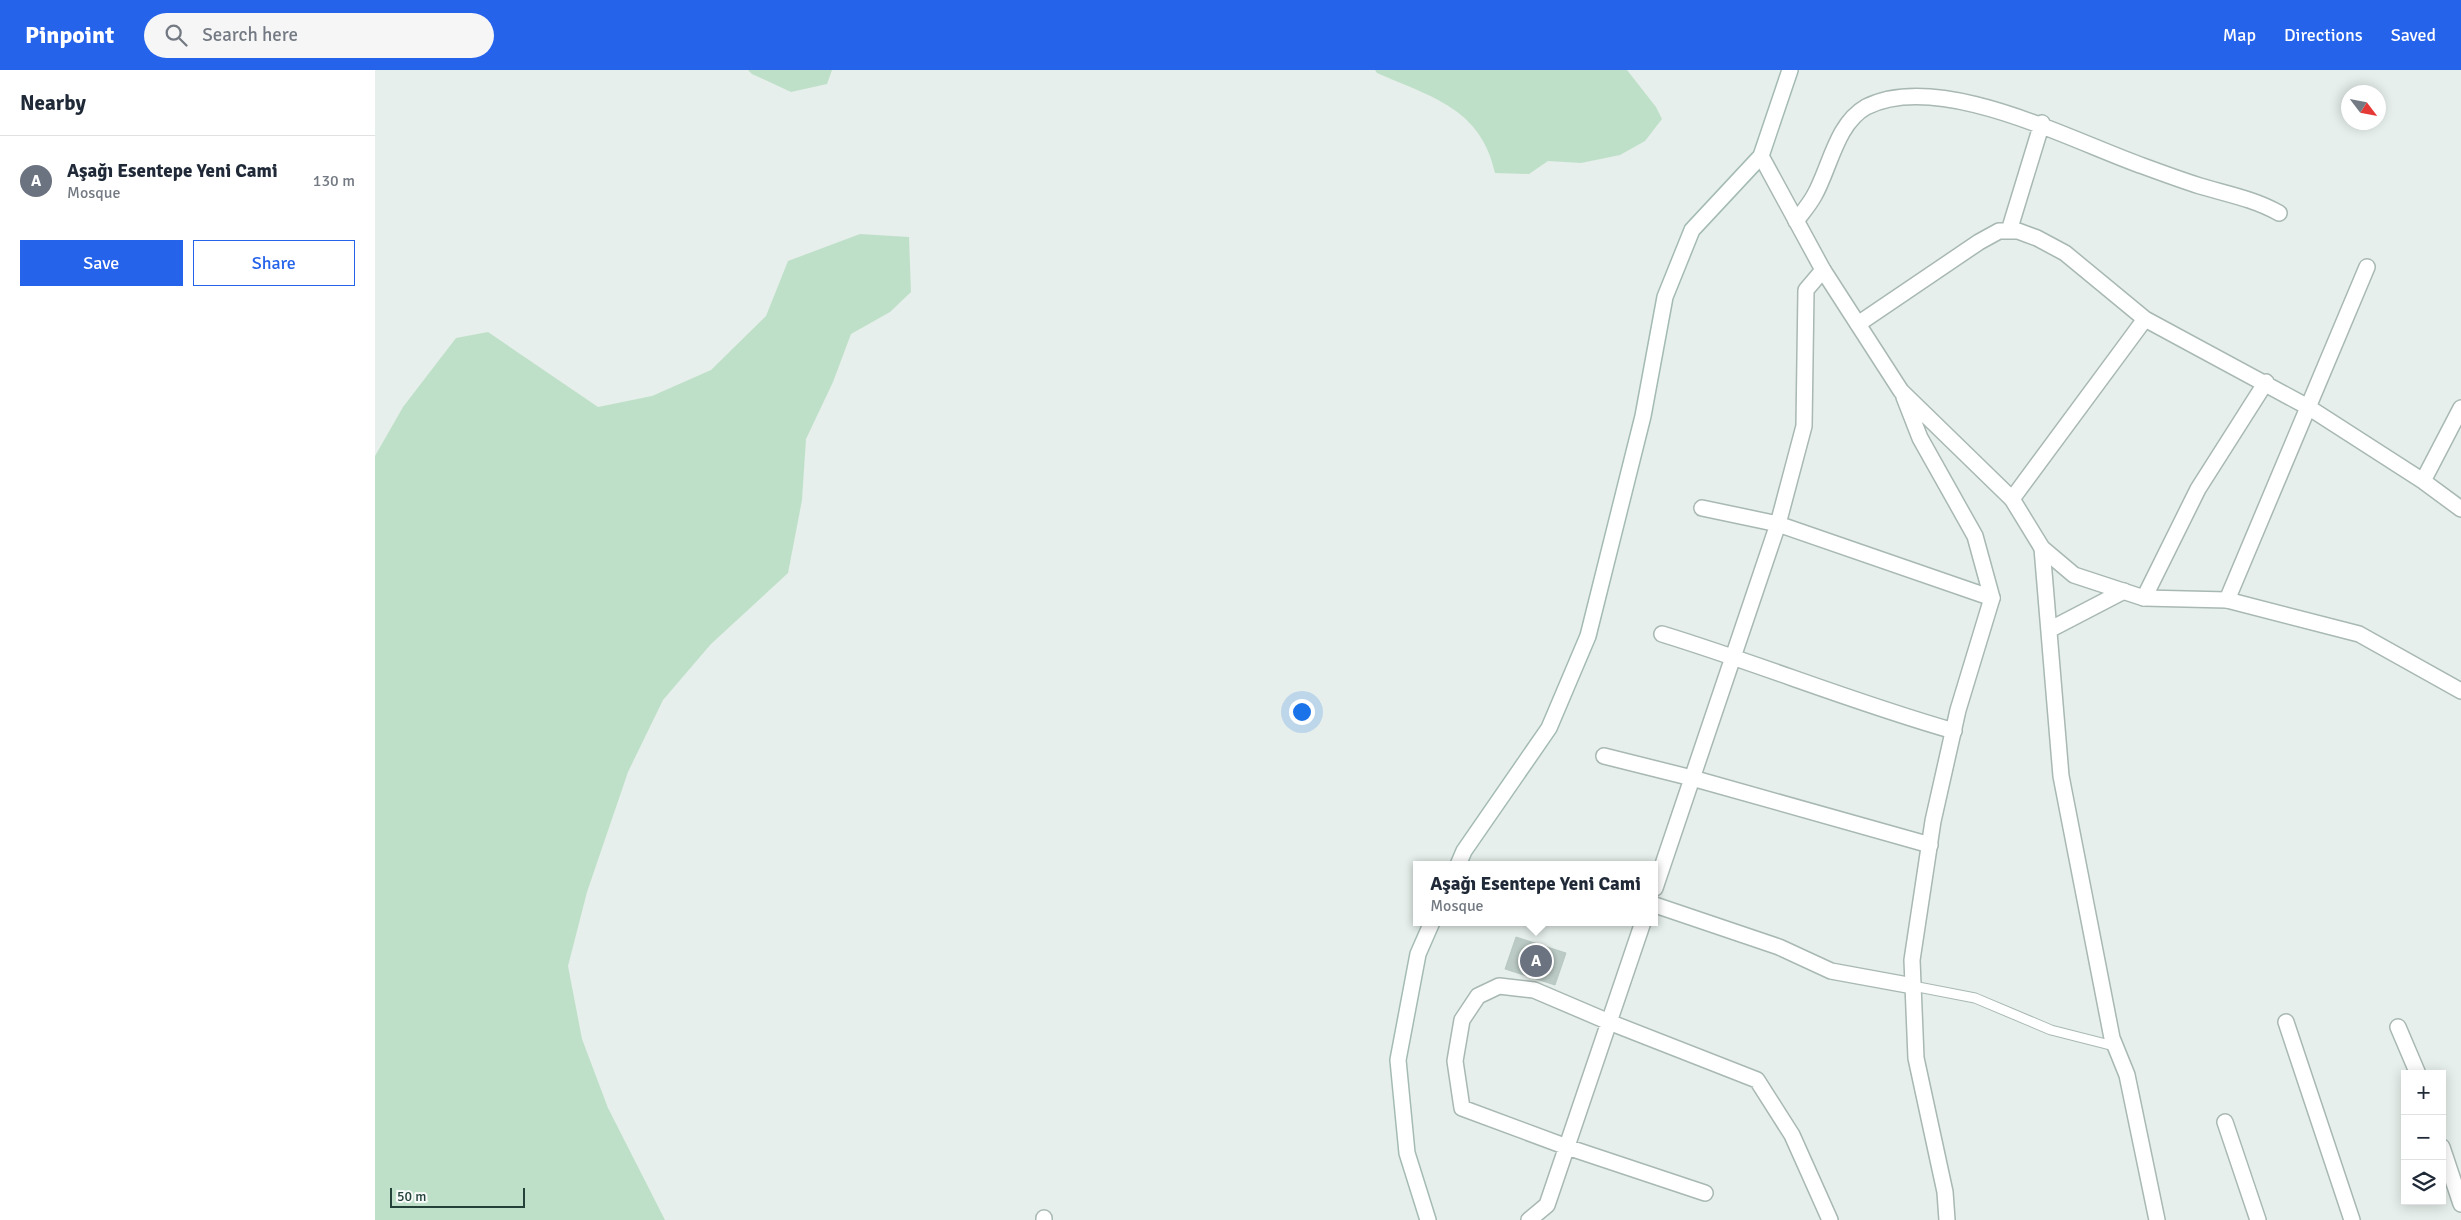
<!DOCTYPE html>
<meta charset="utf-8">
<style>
body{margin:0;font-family:Signika,sans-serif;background:#f6f6f7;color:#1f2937}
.controls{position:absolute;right:15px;bottom:15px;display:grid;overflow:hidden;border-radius:0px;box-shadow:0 2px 12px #0003}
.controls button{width:45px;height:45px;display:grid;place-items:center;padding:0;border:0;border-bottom:1px solid #e0e1e3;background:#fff;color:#1f2937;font:25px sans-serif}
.compass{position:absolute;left:1966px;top:15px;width:45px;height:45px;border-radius:50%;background:#fff;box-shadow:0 2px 12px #0003;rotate:122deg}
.scale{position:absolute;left:15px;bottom:12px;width:135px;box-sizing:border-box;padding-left:5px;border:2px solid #24423a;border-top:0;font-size:14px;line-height:18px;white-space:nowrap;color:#24423a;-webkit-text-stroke:4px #f7fbf9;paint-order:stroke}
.you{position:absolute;left:926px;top:641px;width:18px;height:18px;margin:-12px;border:4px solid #fff;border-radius:50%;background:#1a73e8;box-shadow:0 0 0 8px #1a73e833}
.badge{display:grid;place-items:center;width:32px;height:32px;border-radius:50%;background:#2563eb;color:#fff;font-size:16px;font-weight:700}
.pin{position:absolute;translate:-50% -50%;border:2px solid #fff;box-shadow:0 1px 5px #0006}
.popup{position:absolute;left:1038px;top:791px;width:245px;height:65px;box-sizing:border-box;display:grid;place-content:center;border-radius:0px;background:#fff;filter:drop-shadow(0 1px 4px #0005);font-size:16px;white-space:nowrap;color:#747a83}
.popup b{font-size:19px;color:#1f2937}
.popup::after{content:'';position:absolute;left:50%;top:100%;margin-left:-10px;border:10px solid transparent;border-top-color:#fff}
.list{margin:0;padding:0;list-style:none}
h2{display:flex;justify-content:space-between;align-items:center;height:65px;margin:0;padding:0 20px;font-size:21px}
h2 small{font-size:16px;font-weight:400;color:#747a83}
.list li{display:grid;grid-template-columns:32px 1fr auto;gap:15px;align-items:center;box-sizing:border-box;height:90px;padding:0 20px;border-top:1px solid #e0e1e3}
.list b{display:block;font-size:19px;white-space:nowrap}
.list p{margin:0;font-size:16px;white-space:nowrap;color:#747a83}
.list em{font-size:16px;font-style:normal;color:#747a83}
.actions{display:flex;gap:10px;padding:15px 20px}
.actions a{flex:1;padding:11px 0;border:1px solid #2563eb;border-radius:0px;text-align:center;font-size:18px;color:#2563eb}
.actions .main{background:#2563eb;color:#fff}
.icon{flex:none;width:28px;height:28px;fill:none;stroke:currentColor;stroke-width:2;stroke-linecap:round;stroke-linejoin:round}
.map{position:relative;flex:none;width:2086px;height:1150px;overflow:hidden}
header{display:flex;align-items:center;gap:30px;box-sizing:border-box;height:70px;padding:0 25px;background:#2563eb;color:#fff}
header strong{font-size:24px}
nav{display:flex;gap:28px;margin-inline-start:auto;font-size:18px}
.search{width:350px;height:45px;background:#f6f6f7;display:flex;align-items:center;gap:12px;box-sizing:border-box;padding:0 18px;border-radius:28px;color:#747a83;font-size:19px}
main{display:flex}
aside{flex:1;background:#fff}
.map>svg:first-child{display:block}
.green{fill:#bfe0c8}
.building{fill:#bbcac4;stroke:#b8c9c2}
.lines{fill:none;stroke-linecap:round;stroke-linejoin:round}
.service-casing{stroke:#a8b8b2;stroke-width:11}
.minor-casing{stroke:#a8b8b2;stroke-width:18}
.tertiary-casing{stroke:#a8b8b2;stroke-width:18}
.secondary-casing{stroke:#a4bbb3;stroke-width:18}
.service{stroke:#fff;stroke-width:9}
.minor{stroke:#fff;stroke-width:15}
.tertiary{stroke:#fff;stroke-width:15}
.secondary{stroke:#fff;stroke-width:15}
</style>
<header>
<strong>Pinpoint</strong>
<div class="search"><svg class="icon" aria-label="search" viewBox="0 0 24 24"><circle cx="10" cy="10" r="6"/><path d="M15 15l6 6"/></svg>Search here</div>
<nav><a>Map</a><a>Directions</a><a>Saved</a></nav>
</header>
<main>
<aside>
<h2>Nearby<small></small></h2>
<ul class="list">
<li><span class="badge" style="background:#6b7280">A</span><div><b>Aşağı Esentepe Yeni Cami</b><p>Mosque</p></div><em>130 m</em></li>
</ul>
<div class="actions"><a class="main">Save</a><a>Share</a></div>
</aside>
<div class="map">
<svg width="2086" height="1150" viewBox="0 0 2086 1150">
<rect width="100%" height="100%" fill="#e6efeb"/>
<path class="green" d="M373,0H457L452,14L416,22L377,4Z
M1000,0H1252L1281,37L1287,49L1270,71L1245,85L1206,93L1173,91L1154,104L1120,103C1106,38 1056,27 1002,3Z
M485,164L534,167L536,222L515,242L476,264L458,312L431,369L427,430L413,503L336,574L288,630L253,702L212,822L193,896L207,969L233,1038L290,1150H0V386L28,337L81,268L113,262L223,337L277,326L336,300L391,246L413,191Z"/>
<path class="building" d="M1141,867L1191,883L1180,915L1130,899Z"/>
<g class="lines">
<g class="service-casing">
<path id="service" d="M1538,916L1600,928L1676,960L1739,976"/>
</g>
<g class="minor-casing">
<path id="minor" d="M1421,151C1427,143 1434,135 1439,126C1455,98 1461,54 1491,37C1565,0 1697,71 1768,96C1787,103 1806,110 1825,116C1852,124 1879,129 1904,143
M1634,161L1667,53
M1483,254L1604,172L1624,161H1643L1662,168L1690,183L1770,249L1933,337L2048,411L2086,439
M2048,411L2086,338
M1637,429L1770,249
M1327,438L1403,454L1617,528
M1667,478L1686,706L1737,968L1752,1005L1782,1150
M1769,528L1823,419L1891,312
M1852,530L1992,197
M1674,560L1749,521
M1287,564C1385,594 1480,633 1579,661
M1229,686L1317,708L1555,775
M1280,818L1403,454L1429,356L1431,220L1448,200
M1280,835L1404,877L1456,901L1538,916
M1911,952L1977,1150
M2023,957L2043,1004
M1850,1052L1883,1150
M2067,1077L2086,1134
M1330,1123L1192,1077L1087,1038L1080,991L1087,950L1103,926L1124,916L1159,920L1234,952L1382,1010L1417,1065L1455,1150
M669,1148V1150
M1154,1150L1172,1135L1268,852"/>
</g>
<g class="tertiary-casing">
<path id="tertiary" d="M1386,86L1448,200L1526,321L1637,429L1667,478L1699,505L1769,528L1852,530L1984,564L2086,621
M1529,327L1545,368L1600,466L1617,528L1583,640L1558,751L1537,890L1541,988L1570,1122L1572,1150"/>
</g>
<g class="secondary-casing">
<path id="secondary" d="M1083,795L1089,781L1174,658L1213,566L1268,346L1290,227L1317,160L1386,86L1415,0
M1053,1150L1032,1083L1023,990L1043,884L1057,852"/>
</g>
<use href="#service" class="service"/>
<use href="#minor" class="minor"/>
<use href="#tertiary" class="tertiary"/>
<use href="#secondary" class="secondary"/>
</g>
</svg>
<div class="controls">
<button>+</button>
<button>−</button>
<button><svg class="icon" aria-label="layers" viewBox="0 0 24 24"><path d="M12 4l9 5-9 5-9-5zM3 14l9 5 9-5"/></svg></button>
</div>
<svg class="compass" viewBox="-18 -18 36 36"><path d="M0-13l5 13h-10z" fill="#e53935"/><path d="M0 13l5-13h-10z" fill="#747a83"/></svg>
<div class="scale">50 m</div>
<div class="you"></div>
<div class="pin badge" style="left:1161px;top:891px;background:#6b7280">A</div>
<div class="popup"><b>Aşağı Esentepe Yeni Cami</b>Mosque</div>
</div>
</main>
